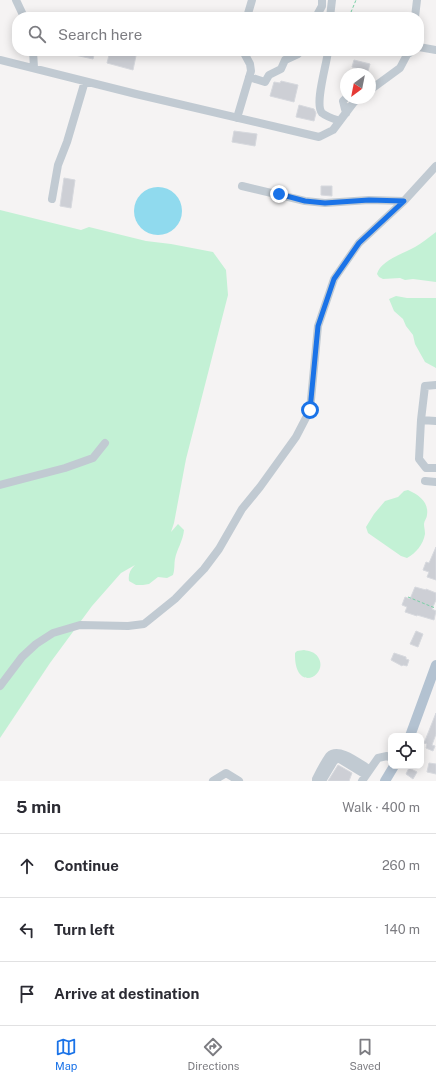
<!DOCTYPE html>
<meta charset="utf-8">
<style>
body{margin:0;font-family:"Public Sans",sans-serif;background:#f2f2f3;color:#2b2b33}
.controls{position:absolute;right:12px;bottom:12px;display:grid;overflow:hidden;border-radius:8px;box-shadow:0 2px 10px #0003}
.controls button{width:36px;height:36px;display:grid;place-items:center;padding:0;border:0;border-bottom:1px solid #e1e1e2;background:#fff;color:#2b2b33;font:20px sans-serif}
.compass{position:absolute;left:340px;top:68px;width:36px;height:36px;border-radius:50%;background:#fff;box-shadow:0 2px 10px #0003;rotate:212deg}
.stop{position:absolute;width:12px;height:12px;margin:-9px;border:3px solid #1a73e8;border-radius:50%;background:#fff}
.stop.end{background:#1a73e8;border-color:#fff;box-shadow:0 1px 4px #0008}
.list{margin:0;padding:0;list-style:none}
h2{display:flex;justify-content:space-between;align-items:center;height:52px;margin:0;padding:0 16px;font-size:17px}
h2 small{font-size:13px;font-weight:400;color:#7c7c81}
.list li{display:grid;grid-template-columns:26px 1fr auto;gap:12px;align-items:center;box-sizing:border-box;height:64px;padding:0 16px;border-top:1px solid #e1e1e2}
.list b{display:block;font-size:15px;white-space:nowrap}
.list em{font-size:13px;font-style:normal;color:#7c7c81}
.icon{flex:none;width:22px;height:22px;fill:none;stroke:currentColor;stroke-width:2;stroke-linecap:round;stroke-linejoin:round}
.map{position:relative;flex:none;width:436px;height:781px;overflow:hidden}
.search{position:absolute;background:#fff;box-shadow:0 2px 10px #0003;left:12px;right:12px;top:12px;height:44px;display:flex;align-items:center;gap:10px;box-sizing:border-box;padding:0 14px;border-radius:16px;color:#7c7c81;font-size:15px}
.sheet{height:244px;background:#fff}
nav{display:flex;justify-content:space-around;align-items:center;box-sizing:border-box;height:56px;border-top:1px solid #e1e1e2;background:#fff;font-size:11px;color:#7c7c81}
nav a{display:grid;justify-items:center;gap:2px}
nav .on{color:#1a73e8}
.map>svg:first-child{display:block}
.green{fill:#c3f1d5}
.water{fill:#90daee}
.building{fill:#cdcfd5;stroke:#d7d9de}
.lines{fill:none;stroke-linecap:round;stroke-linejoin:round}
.path{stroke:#7ad0a6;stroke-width:1;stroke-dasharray:3 2;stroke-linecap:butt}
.minor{stroke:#c1cad2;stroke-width:8}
.major{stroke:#b3c2d1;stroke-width:10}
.route{stroke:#1a73e8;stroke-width:5}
</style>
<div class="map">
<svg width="436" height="781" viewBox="0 0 436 781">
<rect width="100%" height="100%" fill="#f5f3f3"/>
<path class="green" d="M0,210L81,230L89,227L146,241L171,244L213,252L226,270L228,295L186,459L174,523L171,532L178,524L184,530C183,541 177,549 175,559C174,564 175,569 173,575L167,578L158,577L149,584L143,585H136L129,581C128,574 130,570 135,565L121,573L92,606L50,663L0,738Z
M436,232V282L413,279L405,280L400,278L383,279L379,277L377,274C380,261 404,253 415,247C422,243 429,237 436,232Z
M396,296L407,298H436V368L425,362L415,344L413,335L406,326L403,319L394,311L389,299Z
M408,490C419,495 429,502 427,515C427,518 424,521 424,524C424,527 425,530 425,534C423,545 416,553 407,558L401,556L368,533L366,527L374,514L385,501L398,497L404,491Z
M304,650C309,651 315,652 318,657C330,675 294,695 295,653L297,651Z"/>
<path class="water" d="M134 211a24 24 0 1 1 48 0a24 24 0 1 1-48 0Z"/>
<path class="building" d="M66,51H95L93,59L66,53Z
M110,51H137L133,70L107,63Z
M354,60L370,64L368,71L352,67Z
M281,81L298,85L294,102L270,96L274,82L280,83Z
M299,105L314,109L316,113L314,121L296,117Z
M234,131L257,134L255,146L232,142Z
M64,178L75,180L71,208L60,206Z
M321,186H332V196L321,195Z
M436,547V580L427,577L429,572L423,570L426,562L429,563Z
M415,587L426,590V589L436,593V600L432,609L436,611L434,620L417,615V616L405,612L407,607L402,605L405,597L410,599Z
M416,631L423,634L418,647L410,644Z
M394,653L406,657V659L409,660L407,666L403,665L402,666L391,660Z
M436,713V734L432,745L435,746L433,751L426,748L427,744L424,743Z
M429,763L436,764V774L427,772Z
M338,765L352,773L349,781H328Z
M409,768L417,772L413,779L406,774Z"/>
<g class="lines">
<path class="path" d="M349,17L356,0
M408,597L435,608"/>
<path class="minor" d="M16,0L24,17
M247,17L252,0
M316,17L322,6V0
M330,17L332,0
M415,17L417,0
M419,47L436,50
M33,51L34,68
M328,51C327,64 314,104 322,113C327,117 334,119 340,121
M397,51L409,53
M355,52L364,51
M0,60L136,94L319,137L333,130L354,102L360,98
M249,77L265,82L269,75L281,69L285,60L298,54L300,51
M370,90L400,68L409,51
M346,113L343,101L346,98
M237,118L251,71L250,64L243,51
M242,186L305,201L325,203L369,200L404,201L436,166
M52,199L58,165L67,142L85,81
M436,385L425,386L421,420L419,459L426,468H436
M421,420L436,421
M425,481L436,482
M0,485L65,468L93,458L105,443
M0,686L22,657L36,644L53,633L80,625L128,626L144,624L175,599L204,569L219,549L242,509L260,487L296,437L310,410L318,326L334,279L359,243L404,201
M213,781L226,773L239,781
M316,781V779C320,771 324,763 329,756C339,746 360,764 369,769
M322,781L334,761L338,758L366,775
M362,781L378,758L387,756L391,758"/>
<path class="major" d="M410,736L436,665
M385,781L394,766"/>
</g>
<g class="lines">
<path class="route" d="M279,194L305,201L325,203L369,200L404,201L359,243L334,279L318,326L310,410"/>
</g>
</svg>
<div class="controls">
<button><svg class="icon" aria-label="locate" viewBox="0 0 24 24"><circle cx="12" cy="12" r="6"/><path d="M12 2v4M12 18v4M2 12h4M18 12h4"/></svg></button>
</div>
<svg class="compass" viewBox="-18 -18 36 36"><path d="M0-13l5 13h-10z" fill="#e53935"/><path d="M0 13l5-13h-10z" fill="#7c7c81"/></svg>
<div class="stop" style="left:310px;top:410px"></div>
<div class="stop end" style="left:279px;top:194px"></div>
<div class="search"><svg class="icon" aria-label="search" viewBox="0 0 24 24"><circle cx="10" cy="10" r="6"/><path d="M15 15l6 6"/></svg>Search here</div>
</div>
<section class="sheet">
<h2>5 min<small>Walk · 400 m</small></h2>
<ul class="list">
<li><svg class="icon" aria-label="ahead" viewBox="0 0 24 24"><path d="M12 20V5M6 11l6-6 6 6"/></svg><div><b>Continue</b></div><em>260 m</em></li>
<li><svg class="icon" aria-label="left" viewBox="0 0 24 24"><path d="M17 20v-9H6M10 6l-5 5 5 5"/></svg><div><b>Turn left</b></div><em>140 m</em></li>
<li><svg class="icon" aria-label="arrive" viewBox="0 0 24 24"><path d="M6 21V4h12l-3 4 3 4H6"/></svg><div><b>Arrive at destination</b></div></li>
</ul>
</section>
<nav>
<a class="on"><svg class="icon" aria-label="map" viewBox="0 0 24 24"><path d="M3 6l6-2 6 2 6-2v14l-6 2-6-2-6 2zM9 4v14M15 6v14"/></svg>Map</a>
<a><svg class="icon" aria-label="directions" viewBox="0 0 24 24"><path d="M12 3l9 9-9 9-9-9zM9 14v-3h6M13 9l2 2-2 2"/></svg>Directions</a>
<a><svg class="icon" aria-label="saved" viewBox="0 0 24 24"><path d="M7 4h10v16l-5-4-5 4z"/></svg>Saved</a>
</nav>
